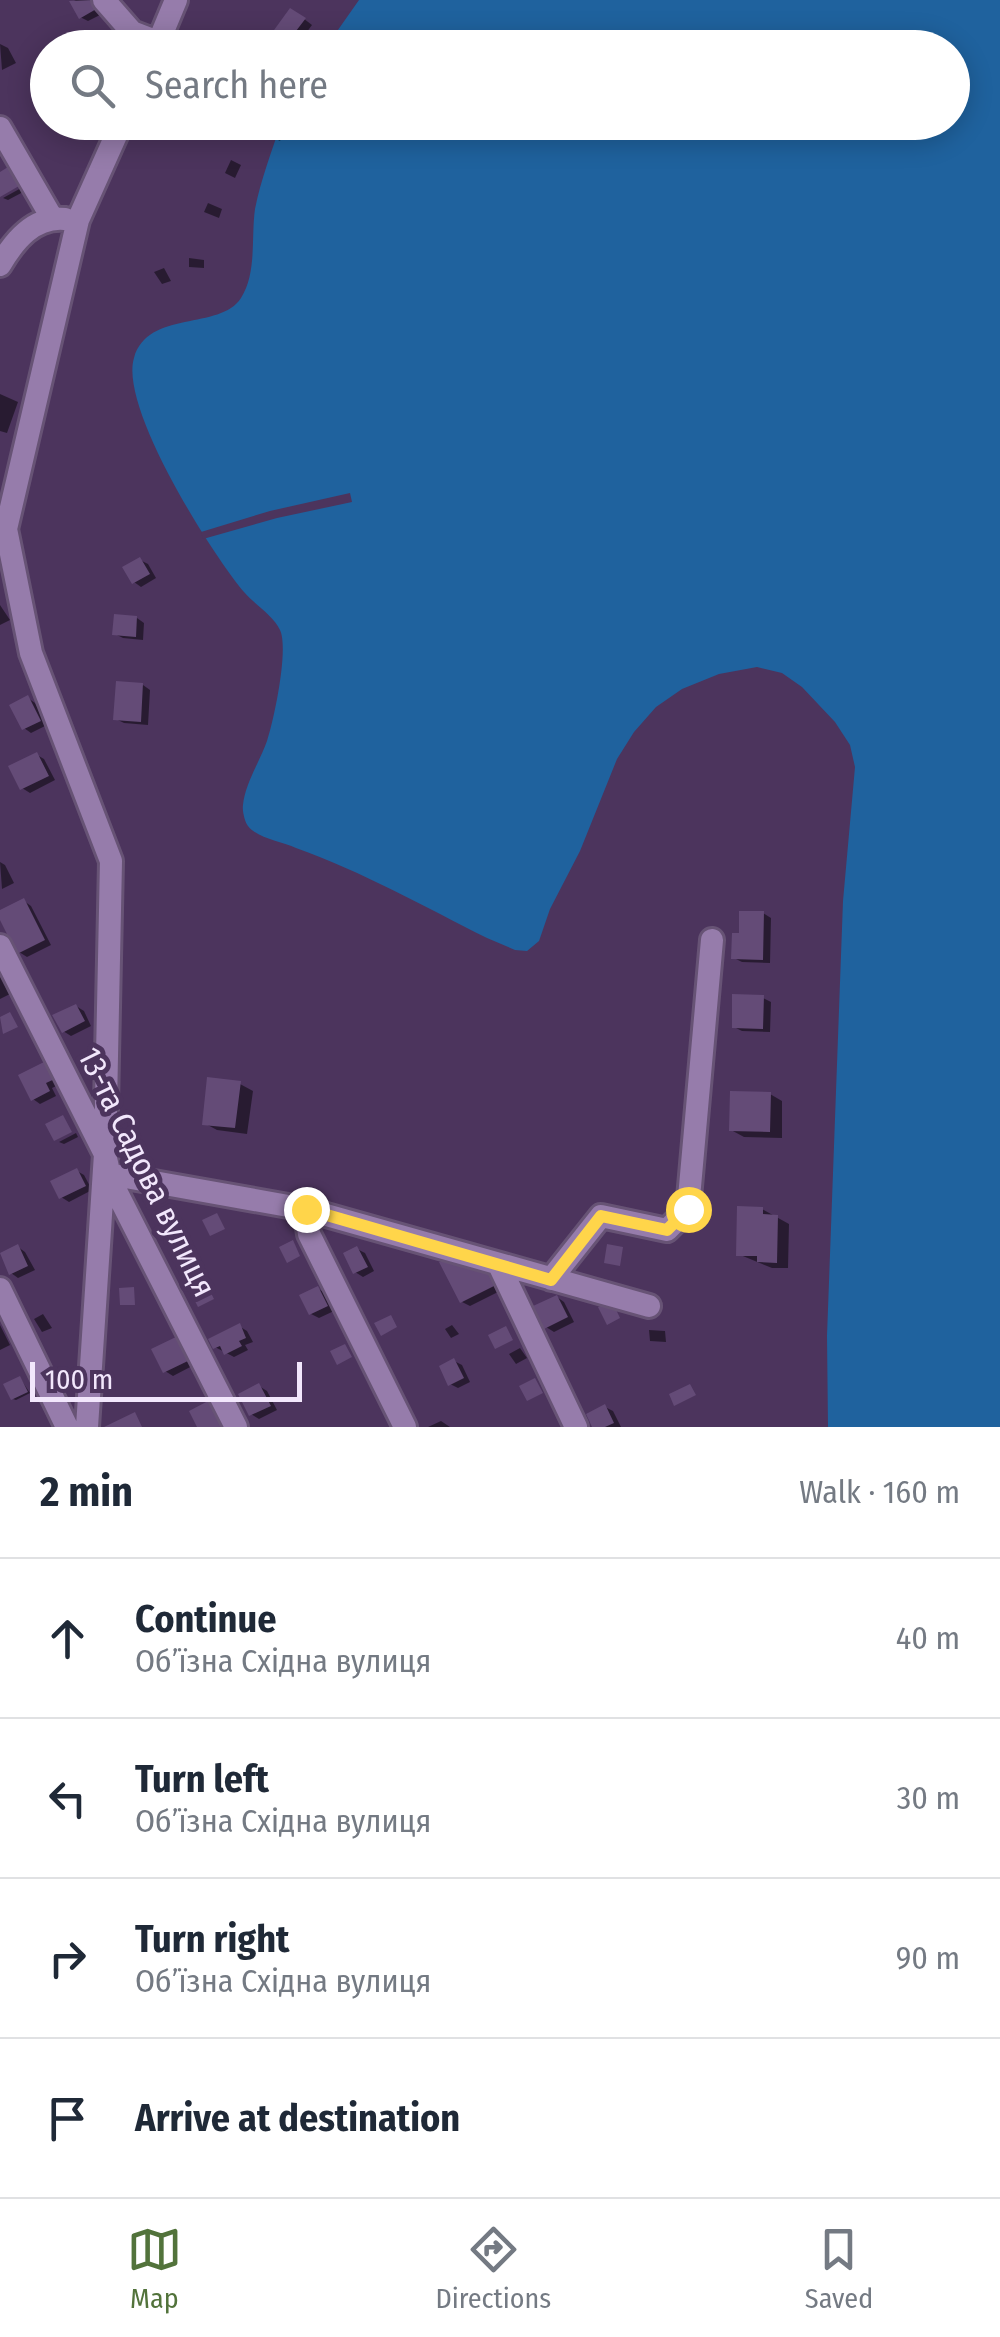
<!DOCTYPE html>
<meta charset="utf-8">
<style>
body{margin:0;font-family:"Fira Sans Condensed",sans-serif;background:#f2f2f3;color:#1f2937}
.scale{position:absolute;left:30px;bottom:25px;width:272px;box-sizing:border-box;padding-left:10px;border:5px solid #f2e7fc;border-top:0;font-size:28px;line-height:35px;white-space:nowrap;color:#f2e7fc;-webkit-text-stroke:8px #4c345d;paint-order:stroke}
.stop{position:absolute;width:30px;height:30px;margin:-22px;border:8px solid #ffd54a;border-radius:50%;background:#fff}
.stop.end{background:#ffd54a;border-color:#fff;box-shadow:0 2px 10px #0008}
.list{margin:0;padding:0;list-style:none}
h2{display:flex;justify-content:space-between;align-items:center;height:130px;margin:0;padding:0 40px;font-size:42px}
h2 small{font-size:32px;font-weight:400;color:#747a83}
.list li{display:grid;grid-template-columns:65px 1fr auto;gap:30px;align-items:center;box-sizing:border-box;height:160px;padding:0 40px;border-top:2px solid #e0e1e3}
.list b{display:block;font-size:38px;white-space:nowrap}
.list p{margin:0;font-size:32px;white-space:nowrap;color:#747a83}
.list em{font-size:32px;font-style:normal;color:#747a83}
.icon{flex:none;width:55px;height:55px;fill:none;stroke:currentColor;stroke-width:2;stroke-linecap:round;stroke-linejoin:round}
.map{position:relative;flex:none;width:1000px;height:1427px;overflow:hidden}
.search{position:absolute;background:#fff;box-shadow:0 5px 25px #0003;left:30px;right:30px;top:30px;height:110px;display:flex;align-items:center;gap:25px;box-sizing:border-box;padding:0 35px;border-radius:55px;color:#747a83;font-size:38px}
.sheet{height:770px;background:#fff}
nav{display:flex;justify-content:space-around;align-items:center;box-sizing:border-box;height:140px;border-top:2px solid #e0e1e3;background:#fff;font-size:28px;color:#747a83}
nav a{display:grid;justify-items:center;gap:5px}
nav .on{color:#52733b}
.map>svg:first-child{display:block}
.water{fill:#1f629e}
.pier{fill:#4c345d}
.shadow{fill:#0007}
.building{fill:#644b77}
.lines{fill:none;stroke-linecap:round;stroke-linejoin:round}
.minor-casing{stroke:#675375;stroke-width:28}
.minor{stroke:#967cab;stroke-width:22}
.route{stroke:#ffd54a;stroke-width:12}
.labels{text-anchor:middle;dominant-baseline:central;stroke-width:10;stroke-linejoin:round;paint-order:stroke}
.street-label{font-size:32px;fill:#f2e7fc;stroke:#4c345d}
</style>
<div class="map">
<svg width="1000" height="1427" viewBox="0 0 1000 1427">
<rect width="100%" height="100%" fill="#4c345d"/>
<path class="water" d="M359,0H1000V1427H828L827,1336L843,901L855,767L850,745L835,722L802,687L782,673L757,667L719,674L682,689L656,707L634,732L617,759L580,851L550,909L539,941L527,951L515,950L487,938C425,907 361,871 296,848C282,842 257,838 248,826C245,822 242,811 243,805C245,784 260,761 267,741C274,720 289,649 280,630C273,615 255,605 244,592C211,553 119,407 134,358C148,309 220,331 241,298C257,273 251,237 255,209C261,179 272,151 281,123L952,122V48L326,47Z"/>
<path class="pier" d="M350,493L352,502L277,518L203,539L201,532L270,511Z"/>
<path class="shadow" d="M76,0H97L104,13L88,21L80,17L72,2Z
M299,15L312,25L295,48H288L272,37Z
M0,44L8,48L16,63L2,70Z
M241,122H289L280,141Z
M231,160L241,165L235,178L225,173Z
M23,187L25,191L8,200L3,198Z
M208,203L222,209L219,218L204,212Z
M189,258L204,260V268L189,267Z
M164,268L171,281L162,284L154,272Z
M0,394L18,402L7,433L0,431Z
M140,560L148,564L156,578L141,587L134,582Z
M0,605L10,620L0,625Z
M137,618L144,623L143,640L123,638L115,634Z
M143,685L150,690L148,725L124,723L116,719Z
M28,698L35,703L47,725L31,733L24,728Z
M37,755L44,759L55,780L30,793L22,788Z
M0,862L5,865L14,883L2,889Z
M24,901L31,906L51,945L27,957L19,952L0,914Z
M763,913L771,918L770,963L742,962L734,958L741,936Z
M0,969L14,992L0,999Z
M763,998L771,1002L770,1032L742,1031L734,1027Z
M76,1006L84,1011L91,1026L71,1036L63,1031Z
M55,1068L63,1083L52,1088L56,1096L40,1104L33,1099Z
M240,1084L253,1091L247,1134L217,1130L204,1123Z
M770,1094L782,1101V1138L744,1137L731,1130Z
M76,1133L78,1137L64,1144L59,1142Z
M77,1171L84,1175L92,1190L69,1202L61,1197Z
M762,1209L789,1224L788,1268H772L738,1254Z
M18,1247L25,1252L35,1270L18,1278L11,1273Z
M357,1249L365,1253L374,1271L363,1277L355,1272Z
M485,1269L494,1274L502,1290L470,1306L462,1302Z
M318,1289L326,1293L334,1311L319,1318L311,1314Z
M557,1297L564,1302L574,1322L554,1332L546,1327Z
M43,1314L52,1328L42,1332L34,1319Z
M0,1325L10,1345L0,1350Z
M452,1325L459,1334L451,1338L445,1329Z
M239,1326L247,1331L253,1342L245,1345L248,1350L234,1357L215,1347Z
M649,1330L665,1331L666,1342L650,1341Z
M185,1343L196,1364L173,1376L165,1371Z
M520,1348L527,1358L516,1364L509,1354Z
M454,1361L462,1365L470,1382L458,1388L450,1384Z
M20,1378L30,1393L16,1400L13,1399Z
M259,1386L267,1391L277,1410L259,1419L251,1414Z
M605,1407L613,1411L621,1427H595Z
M441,1421L450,1427H428Z"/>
<path class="building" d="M93,0L98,8L79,19L69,1Z
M290,8L306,18L283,48L269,37Z
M8,167L19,186L0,197V172Z
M140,557L150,574L132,584L122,567Z
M114,614L137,616L136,637L112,635Z
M116,681L143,683L141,722L113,720Z
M28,695L41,721L22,730L9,705Z
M37,752L49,776L20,790L8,766Z
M24,898L45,940L17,954L0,920V910Z
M739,911H764L763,960L731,959L732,933H739Z
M732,994L764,995L763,1029L732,1028Z
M76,1004L85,1021L62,1033L52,1015Z
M10,1012L18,1027L3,1034L0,1017Z
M48,1060L57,1078L46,1083L50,1091L31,1101L18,1075Z
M207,1077L241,1081L235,1128L202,1125Z
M730,1091L771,1092L770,1132L729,1131Z
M63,1115L72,1132L54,1141L45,1124Z
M77,1168L86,1186L59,1199L50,1181Z
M737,1206L763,1207V1214L778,1215L777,1263L757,1262V1256H736Z
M217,1213L225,1229L210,1236L202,1220Z
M293,1240L300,1256L287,1263L279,1247Z
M18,1244L28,1266L9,1275L0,1253Z
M607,1244L623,1247L620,1266L604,1263Z
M357,1246L368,1267L353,1274L343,1253Z
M447,1259L486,1266L496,1285L460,1303L439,1262Z
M207,1285L214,1299L198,1307L191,1293Z
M318,1286L328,1306L309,1315L299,1295Z
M134,1287L135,1305H120L119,1288Z
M557,1295L568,1317L544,1329L533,1306Z
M612,1301L620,1318L607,1325L598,1307Z
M391,1315L397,1327L381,1336L374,1323Z
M240,1323L246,1338L239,1341L242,1346L224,1355L220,1346L213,1349L208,1339Z
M506,1326L513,1340L495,1349L488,1335Z
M178,1336L190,1360L163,1373L151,1349Z
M345,1344L352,1357L337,1365L330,1351Z
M454,1358L464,1378L448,1386L439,1366Z
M20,1376L28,1392L11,1400L3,1384Z
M535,1378L543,1393L527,1401L519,1386Z
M259,1383L271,1406L249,1416L238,1394Z
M690,1384L696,1395L674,1406L669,1394Z
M210,1400L224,1427H197L189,1411Z
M605,1404L614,1423L605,1427H592L586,1414Z
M135,1412L142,1427H104Z"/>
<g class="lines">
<g class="minor-casing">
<path id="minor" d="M104,0L132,32L158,42
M156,48L176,0
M0,128L52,218
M0,265C14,241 34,216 65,219
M0,946L105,1154L111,1181L236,1427
M111,1181L120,1176L305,1209L649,1306
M305,1209L309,1234L405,1427
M499,1265L576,1427
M551,1279L601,1216L667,1230L688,1209L712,940
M0,1289L67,1427
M87,1427L105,1154L111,861L31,653L6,529L78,220L122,122"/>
</g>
<use href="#minor" class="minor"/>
</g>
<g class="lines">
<path class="route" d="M306,1209L551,1280L601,1216L667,1230L688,1209"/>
</g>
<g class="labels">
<g class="street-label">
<text transform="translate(147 1172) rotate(64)">13-та Садова вулиця</text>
</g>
</g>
</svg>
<div class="scale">100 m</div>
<div class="stop" style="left:688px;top:1209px"></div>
<div class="stop end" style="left:306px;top:1209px"></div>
<div class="search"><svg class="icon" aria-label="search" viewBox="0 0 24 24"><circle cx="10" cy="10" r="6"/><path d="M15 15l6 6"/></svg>Search here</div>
</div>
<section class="sheet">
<h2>2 min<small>Walk · 160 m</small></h2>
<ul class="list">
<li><svg class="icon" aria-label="ahead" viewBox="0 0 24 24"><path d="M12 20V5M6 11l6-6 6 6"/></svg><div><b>Continue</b><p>Обʼїзна Східна вулиця</p></div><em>40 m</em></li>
<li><svg class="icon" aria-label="left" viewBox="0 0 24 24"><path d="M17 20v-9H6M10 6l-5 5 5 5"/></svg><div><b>Turn left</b><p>Обʼїзна Східна вулиця</p></div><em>30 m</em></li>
<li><svg class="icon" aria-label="right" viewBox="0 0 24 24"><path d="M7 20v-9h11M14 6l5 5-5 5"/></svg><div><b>Turn right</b><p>Обʼїзна Східна вулиця</p></div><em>90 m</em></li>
<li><svg class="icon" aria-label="arrive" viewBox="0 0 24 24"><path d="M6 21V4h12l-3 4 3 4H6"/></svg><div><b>Arrive at destination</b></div></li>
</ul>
</section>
<nav>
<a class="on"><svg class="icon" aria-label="map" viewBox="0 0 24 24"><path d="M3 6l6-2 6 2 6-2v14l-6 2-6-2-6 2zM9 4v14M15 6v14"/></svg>Map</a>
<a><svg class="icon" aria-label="directions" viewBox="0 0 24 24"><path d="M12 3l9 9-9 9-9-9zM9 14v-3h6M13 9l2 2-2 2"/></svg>Directions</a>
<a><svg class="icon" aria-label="saved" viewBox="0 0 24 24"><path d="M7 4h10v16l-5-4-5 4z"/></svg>Saved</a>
</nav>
